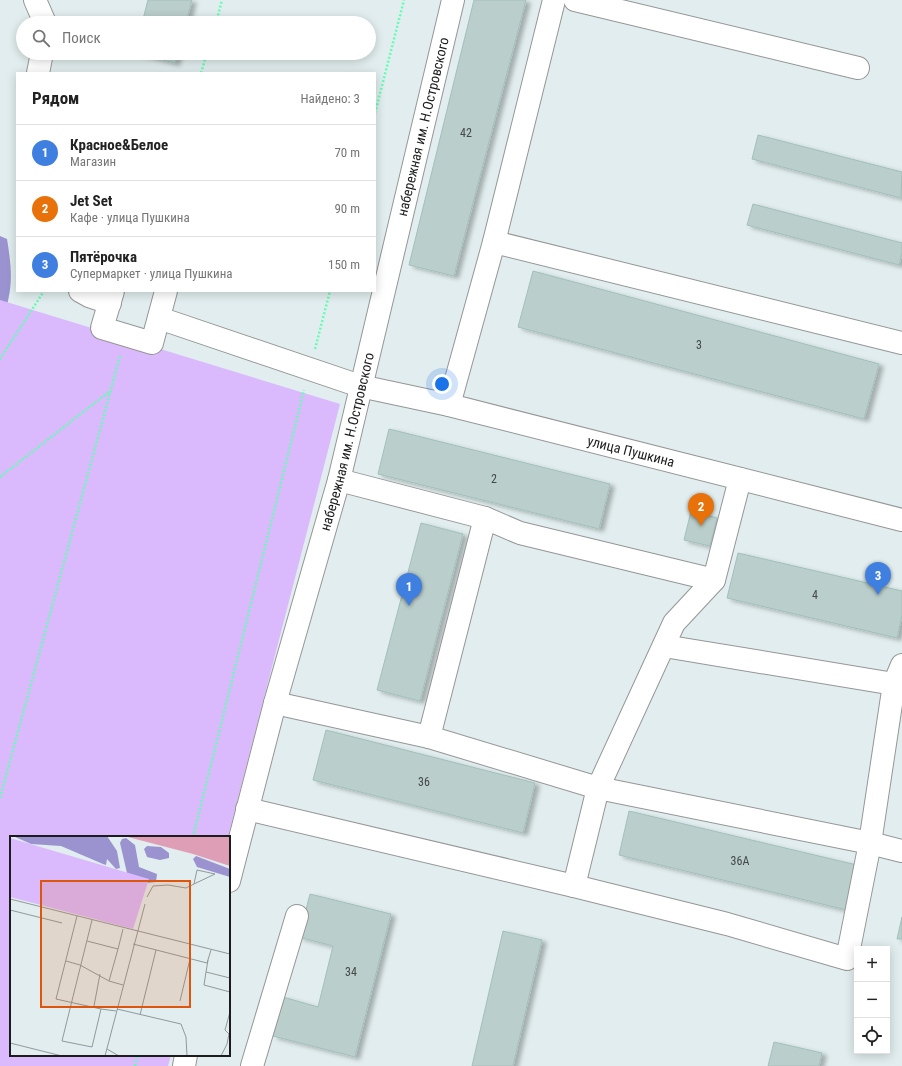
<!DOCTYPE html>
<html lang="ru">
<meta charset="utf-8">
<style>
body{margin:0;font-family:"Roboto Condensed",sans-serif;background:#f2f2f2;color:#222}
.controls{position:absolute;right:12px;bottom:12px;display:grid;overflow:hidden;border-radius:0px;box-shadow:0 2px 10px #0003}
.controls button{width:36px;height:36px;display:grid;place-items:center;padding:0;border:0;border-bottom:1px solid #e0e0e0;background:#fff;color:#222;font:20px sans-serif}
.you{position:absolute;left:442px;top:384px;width:14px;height:14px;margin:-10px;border:3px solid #fff;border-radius:50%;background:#1a73e8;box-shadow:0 0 0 6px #1a73e833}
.badge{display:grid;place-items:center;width:26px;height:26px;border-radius:50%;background:#7c3aed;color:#fff;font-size:13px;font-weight:700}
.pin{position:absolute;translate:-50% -33px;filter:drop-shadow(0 1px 2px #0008)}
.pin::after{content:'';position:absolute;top:21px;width:14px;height:12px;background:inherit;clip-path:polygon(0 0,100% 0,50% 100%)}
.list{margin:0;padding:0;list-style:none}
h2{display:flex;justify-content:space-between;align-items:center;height:52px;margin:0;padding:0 16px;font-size:17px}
h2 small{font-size:13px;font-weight:400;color:#767676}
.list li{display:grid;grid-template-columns:26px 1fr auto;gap:12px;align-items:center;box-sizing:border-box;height:56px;padding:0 16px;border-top:1px solid #e0e0e0}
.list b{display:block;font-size:15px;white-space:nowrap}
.list p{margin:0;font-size:13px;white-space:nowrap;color:#767676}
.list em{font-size:13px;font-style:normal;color:#767676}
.icon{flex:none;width:22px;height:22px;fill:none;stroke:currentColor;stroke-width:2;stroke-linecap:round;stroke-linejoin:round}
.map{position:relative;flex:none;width:902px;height:1066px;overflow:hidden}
.search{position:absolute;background:#fff;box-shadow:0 2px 10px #0003;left:16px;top:16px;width:360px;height:44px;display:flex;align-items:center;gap:10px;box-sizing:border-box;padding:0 14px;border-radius:22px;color:#767676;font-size:15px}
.panel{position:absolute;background:#fff;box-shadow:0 2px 10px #0003;left:16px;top:72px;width:360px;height:220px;border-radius:0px}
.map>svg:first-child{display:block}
.forest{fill:#9a93d0}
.park{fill:#dabafc}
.building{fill:#bacecb;stroke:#a2c0bb;filter:url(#shadow)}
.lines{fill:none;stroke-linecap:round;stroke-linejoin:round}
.minor-casing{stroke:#969696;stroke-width:24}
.path{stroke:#61ffb1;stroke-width:2.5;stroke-dasharray:2 2;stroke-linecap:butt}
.minor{stroke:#fff;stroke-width:22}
.labels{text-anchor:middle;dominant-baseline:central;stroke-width:3.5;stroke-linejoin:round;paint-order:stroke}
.number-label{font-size:12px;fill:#444848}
.street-label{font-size:14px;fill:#1c1c1c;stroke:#fff}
.inset-road{fill:none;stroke:#92999a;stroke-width:1}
.view{fill:#de560d;fill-opacity:0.15;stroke:#de560d;stroke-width:2}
.inset-edge{fill:none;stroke:#1c1c1c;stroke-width:2}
</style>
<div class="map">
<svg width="902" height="1066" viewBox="0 0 902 1066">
<defs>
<filter id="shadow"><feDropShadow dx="4.5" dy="2.5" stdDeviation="2" flood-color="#0004"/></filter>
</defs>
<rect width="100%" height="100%" fill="#e1edee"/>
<path class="forest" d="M0,236L7,239C13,276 13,291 0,327Z"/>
<path class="park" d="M0,300L340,404L228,837H11V1055H171L168,1066H0Z"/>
<path class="building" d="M148,0H192L186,23H142Z
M474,0H526L454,276L409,265Z
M136,53H178L175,63Z
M758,135L902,172L901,198L752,159Z
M753,204L902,243V253L899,265L747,225Z
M533,271L879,364L864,419L518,327Z
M389,429L610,484L599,529L378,474Z
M691,511L717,518L710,546L684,540Z
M421,523L463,534L420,701L377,690Z
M738,553L902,591V615L897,638L727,598Z
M326,730L535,783L523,833L313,780Z
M629,811L861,866L851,911L619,855Z
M310,894L391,914L355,1057L273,1036L283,997L318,1007L333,946L299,937Z
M902,917V939H897Z
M503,931L542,940L513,1066H472Z
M774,1042L822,1053L819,1066H768Z"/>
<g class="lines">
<g class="minor-casing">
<g id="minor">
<path d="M35,0L45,23"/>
<path d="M575,0L858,68"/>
<path d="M38,73L42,53"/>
<path d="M494,242L902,343"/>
<path d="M80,291L89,296L110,303"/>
<path d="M113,291L102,328L152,343L166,291"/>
<path id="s1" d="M159,318L360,386L449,405L902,520"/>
<path d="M449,405L494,242L554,0"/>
<path d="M339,480L485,518"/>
<path d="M664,646L894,684"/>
<path d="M275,703L429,737L598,788L870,843L902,851"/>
<path d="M429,737L485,518L520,533L714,580"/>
<path d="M247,809L574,886L727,924L847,959L870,843L894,684L902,665"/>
<path id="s2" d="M229,881L275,703L339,480L453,0"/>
<path d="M574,886L598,788L674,623L714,580L740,479"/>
<path d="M184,1066L186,1055"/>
<path d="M252,1066L297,916"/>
</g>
</g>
<path class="path" d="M216,23L222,0
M201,73L207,53
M375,113L404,0
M315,349L330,291
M0,359L44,291
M0,477L110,391
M0,798L120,356
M193,837L304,390
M135,1066L138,1055"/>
<use href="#minor" class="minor"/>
</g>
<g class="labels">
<g class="number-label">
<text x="466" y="133">42</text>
<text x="699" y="345">3</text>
<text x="494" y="479">2</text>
<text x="815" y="595">4</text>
<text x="424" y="782">36</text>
<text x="740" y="861">36А</text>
<text x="351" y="972">34</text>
</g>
<g class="street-label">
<text stroke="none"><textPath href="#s2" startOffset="779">набережная им. Н.Островского</textPath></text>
<text stroke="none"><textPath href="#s2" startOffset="455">набережная им. Н.Островского</textPath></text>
<text stroke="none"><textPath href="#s1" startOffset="491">улица Пушкина</textPath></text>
</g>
</g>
<g transform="translate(10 836)">
<rect width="220" height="220" fill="#e1edee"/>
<path d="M3,0H97L107,15L110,32L106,33L97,23L96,29L93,28L51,10L21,8ZM116,2L125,9L129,31L147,38L146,46L137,47L117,37L110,7L112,3ZM137,10L151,11L159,17V22L150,24L137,21L134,13ZM186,20L220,33V41L187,31L183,23Z" fill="#9a93d0"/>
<path d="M0,2L139,43L123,93L0,61Z" fill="#dabafc"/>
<path d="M114,0H220V30L183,18Z" fill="#de9eb6"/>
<path class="inset-road" d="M137,61L143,50L158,49L176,52L184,48L205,38L187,34L184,48M0,63L220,118M0,74L52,87M67,80L46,163L91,173M82,84L52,205L82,211L91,173L106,175M77,105L108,113L99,145M123,108L197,127L201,114M108,113L113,93M198,124L196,136L220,142M56,125L70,129L99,145L113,149M196,136L194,149L220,156M170,165L180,123M84,170L90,138M107,173L171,188L176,201L177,220M130,179L146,114M0,207L52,220M97,213L109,220M95,220L135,68M211,220L217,208L219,198L215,194L220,176"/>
<path class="view" d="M31,45H180V171H31Z"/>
<rect width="220" height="220" class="inset-edge"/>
</g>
</svg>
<div class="controls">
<button>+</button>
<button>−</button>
<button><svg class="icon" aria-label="locate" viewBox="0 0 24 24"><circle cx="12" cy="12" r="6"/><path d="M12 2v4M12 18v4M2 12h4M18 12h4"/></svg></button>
</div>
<div class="you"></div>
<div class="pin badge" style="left:409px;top:606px;background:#3f7fe0">1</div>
<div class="pin badge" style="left:701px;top:526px;background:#e8710a">2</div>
<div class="pin badge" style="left:878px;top:595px;background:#3f7fe0">3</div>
<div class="search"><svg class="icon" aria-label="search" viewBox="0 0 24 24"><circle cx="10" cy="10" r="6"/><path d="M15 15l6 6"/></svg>Поиск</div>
<section class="panel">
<h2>Рядом<small>Найдено: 3</small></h2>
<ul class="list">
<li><span class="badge" style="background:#3f7fe0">1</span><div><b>Красное&amp;Белое</b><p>Магазин</p></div><em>70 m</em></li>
<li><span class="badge" style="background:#e8710a">2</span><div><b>Jet Set</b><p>Кафе · улица Пушкина</p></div><em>90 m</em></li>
<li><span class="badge" style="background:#3f7fe0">3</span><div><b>Пятёрочка</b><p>Супермаркет · улица Пушкина</p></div><em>150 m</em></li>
</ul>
</section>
</div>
